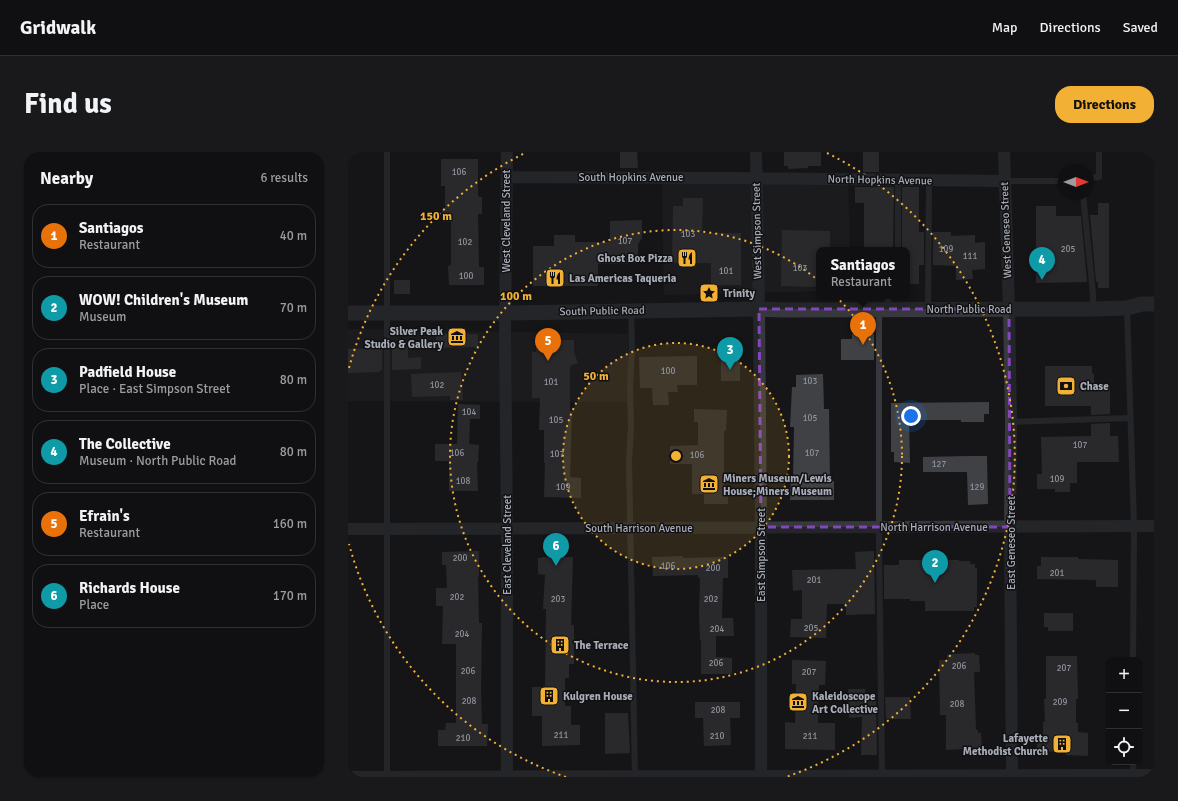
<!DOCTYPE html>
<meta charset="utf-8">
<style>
body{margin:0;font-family:Signika,sans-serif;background:#19191b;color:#f1f3f6}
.controls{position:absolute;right:12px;bottom:12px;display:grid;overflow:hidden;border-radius:8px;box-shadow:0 1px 3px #0004}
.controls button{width:36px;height:36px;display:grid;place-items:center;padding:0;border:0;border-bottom:1px solid #303032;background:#101012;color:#f1f3f6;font:20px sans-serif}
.compass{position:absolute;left:710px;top:12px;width:36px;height:36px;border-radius:50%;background:#101012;box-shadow:0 1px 3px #0004;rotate:90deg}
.you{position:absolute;left:563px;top:264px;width:14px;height:14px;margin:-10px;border:3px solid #fff;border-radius:50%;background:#1a73e8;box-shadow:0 0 0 6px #1a73e833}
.badge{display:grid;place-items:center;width:26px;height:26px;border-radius:50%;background:#f2b134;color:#fff;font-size:13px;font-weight:700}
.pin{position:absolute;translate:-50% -33px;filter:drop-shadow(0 1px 2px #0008)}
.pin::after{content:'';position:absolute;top:21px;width:14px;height:12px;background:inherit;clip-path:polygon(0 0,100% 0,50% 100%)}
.popup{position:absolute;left:468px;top:95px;width:94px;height:52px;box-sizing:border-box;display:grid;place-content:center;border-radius:8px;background:#101012;filter:drop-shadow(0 1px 3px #0005);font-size:13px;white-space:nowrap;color:#9c9d9f}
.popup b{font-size:15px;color:#f1f3f6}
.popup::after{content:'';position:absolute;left:50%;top:100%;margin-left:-8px;border:8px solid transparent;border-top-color:#101012}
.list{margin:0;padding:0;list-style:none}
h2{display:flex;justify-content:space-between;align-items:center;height:52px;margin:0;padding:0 16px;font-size:17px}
h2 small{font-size:13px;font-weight:400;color:#9c9d9f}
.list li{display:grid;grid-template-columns:26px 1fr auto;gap:12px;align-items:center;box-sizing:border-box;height:64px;margin:0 8px 8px;padding:0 8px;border:1px solid #303032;border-radius:16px}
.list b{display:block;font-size:15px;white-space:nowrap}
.list p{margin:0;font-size:13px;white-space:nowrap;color:#9c9d9f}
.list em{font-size:13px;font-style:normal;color:#9c9d9f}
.icon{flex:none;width:22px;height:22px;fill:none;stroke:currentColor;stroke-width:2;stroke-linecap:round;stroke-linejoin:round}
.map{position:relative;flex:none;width:806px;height:625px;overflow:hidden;border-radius:16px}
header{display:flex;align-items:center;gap:24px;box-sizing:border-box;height:56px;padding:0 20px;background:#101012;border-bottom:1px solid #303032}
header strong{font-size:19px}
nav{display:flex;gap:22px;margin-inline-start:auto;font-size:14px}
.intro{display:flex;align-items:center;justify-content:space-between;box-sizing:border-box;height:96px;padding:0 24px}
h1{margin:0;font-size:28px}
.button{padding:10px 18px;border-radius:16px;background:#f2b134;color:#111;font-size:14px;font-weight:700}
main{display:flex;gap:24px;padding:0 24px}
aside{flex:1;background:#101012;border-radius:16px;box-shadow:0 1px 3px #0004}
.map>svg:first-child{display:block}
.built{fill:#222225}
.building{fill:#404145}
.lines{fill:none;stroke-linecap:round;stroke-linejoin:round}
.service{stroke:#37383d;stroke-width:6}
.minor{stroke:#37383d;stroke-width:12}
.tertiary{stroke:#37383d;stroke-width:15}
.marked{fill:none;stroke:#8446be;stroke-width:3;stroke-dasharray:8 5;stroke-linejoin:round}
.ring{fill:none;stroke:#f2b134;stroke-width:2;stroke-dasharray:2 4}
.labels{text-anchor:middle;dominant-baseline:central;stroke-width:3;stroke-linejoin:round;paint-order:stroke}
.number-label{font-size:9px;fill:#8e929b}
.street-label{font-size:11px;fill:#a8adb8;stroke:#111113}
.poi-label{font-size:11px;font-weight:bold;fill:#a8adb8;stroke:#111113;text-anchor:start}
.centre{fill:#f2b134;stroke:#111113;stroke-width:2}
.ring-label{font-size:12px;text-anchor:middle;font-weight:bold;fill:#f2b134;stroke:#111113;stroke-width:3;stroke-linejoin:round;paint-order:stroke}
</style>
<header>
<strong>Gridwalk</strong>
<nav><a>Map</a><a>Directions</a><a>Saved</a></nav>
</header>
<div class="intro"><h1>Find us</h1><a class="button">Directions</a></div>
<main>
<aside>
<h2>Nearby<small>6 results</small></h2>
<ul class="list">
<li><span class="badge" style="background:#e8710a">1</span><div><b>Santiagos</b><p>Restaurant</p></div><em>40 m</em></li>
<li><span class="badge" style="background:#0f9aa8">2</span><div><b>WOW! Children's Museum</b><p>Museum</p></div><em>70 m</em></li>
<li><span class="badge" style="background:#0f9aa8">3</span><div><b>Padfield House</b><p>Place · East Simpson Street</p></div><em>80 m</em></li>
<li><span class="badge" style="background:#0f9aa8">4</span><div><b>The Collective</b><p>Museum · North Public Road</p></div><em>80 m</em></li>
<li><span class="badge" style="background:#e8710a">5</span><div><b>Efrain's</b><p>Restaurant</p></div><em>160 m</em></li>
<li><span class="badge" style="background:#0f9aa8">6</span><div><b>Richards House</b><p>Place</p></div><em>170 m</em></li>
</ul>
</aside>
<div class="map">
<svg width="806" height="625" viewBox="0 0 806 625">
<rect width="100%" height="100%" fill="#161618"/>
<path class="built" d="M314,28L500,30L502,98H471V139L316,143Z
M0,177L281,182L279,250L0,249Z"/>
<path class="building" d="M272,0H289L290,16H272Z
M436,0H473V14H460V16L440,17V14H436Z
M515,0H531V20H515Z
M93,7H130V43L131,45H134V62H130L131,115H136V133H101L100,114L103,113V70H94V58H97V34H93Z
M507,35H546L545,98H516V51H507Z
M554,35H571V80H576V113H571V132H559V98H554Z
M335,46H355L354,81H393V133H363V111H324L325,54H335Z
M750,51H761V136H750V130H748L742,63H750Z
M688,54H708V64H733L739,130L688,131Z
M294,68V86L290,92V111L250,112V134H185V94H206V83H227V90H262V69Z
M434,78L482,79V98H471V135L433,134Z
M585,80H603V84L627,83V91L637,90V117L624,118L625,127L608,128V114L585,113Z
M46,128H62V142H46Z
M88,182H130V195L88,196Z
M504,182H526V208H493V187H504Z
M188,188H226V200L230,211L222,214V259H224L222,325L233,326V346L196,345L197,311H196V278H191L192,246H184V200H188Z
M48,195H60V206L73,205V217L44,218V196Z
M34,196V218H32V220L0,221V197Z
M349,204V233H329L330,240H320L321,253H305L304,236H292L291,205Z
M373,206H392V229H373Z
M697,214H744V221L746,222V235H762V262L743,263V254H697Z
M113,220L115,248H102V244L64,245L63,222Z
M475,222L476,257H481L482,329H486V348H442L443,328H445L446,275H442L444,235H448V223Z
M641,250V262H636V270H613V268H561L562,311L546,310V300H543V251Z
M110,252L132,253V267H122L121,292L131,293L130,310H129L130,339H101V309H87V292H109Z
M346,257L379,258L378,279H376V322L377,341H380V352H356V342H344V312H322V294L350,293V270H346Z
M762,271V284H770L771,310H729V331H722V340H707V337H689V322H694L693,285L743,284V272Z
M621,304H639L640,352L620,353L619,320H575V305Z
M131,399V425H130L131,471H134L133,537L134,572H140L139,594H90V578H97L98,571H108V492H94L95,454H88V436H99L98,413H94V400Z
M526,399L527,462L498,463V452H479L478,486L442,485L443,467H454V438L445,439L444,418L508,417L507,400Z
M335,404V406L380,405V426H375L374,466H385L386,484H368V505L384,506V522H353V488H352L351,463L352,426H350V423L305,424L304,405Z
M194,405H225L223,473H226V512H221V526H217V554H223V573H232V593L194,594V564H184V535H197L198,457H195L197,423L190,422V406H194Z
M693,405H730V407L770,408V435H748V428L689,427V414H693Z
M551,408H611V409H622V412H627V416H629V455H626V459H577V449H562V447H536V413H551Z
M696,461H725V479H700V475H696Z
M627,501V503H631L632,520H627L626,521L628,578H630V581H633L634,596L598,598V563H592L591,508H600L599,503L604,502Z
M698,504H729L730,547H728V571H730V580L740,581V604L718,603V600L689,599V584H695V570H697L696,547H698Z
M444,508L478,509L477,533H471L470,571H487V598L437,597V570L447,571L448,532H444Z
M500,537H517L518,545H528L529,603H513L514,565L501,566Z
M537,545H562L563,567H538Z
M347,550H392V566H382L383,593L356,594L355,566H347Z
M257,561H280L282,601L257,602Z"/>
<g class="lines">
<path class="service" d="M39,0V625
M740,26L751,25V0
M656,29H716
M735,42L745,142V157
M549,98L550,96V28
M540,144V158
M779,156L786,375L785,508
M531,157V392L534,625
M580,157L581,28
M283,159L284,195L282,234L283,275L281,309L287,625
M663,270L782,266
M785,624V610"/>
<path class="minor" d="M159,0L157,183L159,377V625
M408,0L411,157L413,375V625
M656,0L661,157L663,270L662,375L664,625
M159,25C325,25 490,27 656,29
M0,377L806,374
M0,625L806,623"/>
<path class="tertiary" d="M0,161H157L411,157L434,158L745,157L779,156L794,152H806"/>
</g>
<path d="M0 0H806V625H0ZM411,157H661L662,375H413Z" fill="#161618" fill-opacity=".55" fill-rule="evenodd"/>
<path class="marked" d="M411,157H661L662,375H413Z"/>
<circle cx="328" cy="304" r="113" fill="#f2b134" fill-opacity=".12"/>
<g class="ring">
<circle cx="328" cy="304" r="113"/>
<circle cx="328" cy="304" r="226"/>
<path d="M218 625A339 339 0 0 1 1 392M1 216A339 339 0 0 1 177 1M479 1A339 339 0 0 1 438 625"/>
</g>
<defs>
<g id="restaurant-square" transform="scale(1)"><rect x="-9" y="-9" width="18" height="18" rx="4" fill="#f2b134" stroke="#111113"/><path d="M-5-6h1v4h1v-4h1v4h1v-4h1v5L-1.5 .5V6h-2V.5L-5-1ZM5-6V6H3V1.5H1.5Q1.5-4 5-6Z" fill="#111"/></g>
<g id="sight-square" transform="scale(1)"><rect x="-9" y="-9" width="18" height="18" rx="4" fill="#f2b134" stroke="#111113"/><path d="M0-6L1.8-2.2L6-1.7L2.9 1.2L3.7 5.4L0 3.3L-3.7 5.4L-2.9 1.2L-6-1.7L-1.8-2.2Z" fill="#111"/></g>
<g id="museum-square" transform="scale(1)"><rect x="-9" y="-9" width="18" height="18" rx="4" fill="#f2b134" stroke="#111113"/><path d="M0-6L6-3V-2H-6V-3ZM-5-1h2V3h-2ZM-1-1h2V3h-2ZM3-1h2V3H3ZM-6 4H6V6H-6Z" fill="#111"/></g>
<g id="bank-square" transform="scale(1)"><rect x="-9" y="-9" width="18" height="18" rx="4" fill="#f2b134" stroke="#111113"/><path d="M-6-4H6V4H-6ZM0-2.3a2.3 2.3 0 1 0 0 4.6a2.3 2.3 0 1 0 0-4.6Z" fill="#111"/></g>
<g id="building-square" transform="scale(1)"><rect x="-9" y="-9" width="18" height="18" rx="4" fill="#f2b134" stroke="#111113"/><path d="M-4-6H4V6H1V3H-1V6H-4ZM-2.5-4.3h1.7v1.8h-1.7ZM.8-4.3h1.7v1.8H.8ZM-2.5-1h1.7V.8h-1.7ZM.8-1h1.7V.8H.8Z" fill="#111"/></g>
</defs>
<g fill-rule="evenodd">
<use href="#restaurant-square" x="339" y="106"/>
<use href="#restaurant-square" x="207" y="126"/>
<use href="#sight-square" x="361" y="141"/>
<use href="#museum-square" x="109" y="185"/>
<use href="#bank-square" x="718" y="234"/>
<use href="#museum-square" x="361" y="332"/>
<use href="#building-square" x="212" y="493"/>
<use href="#building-square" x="201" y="544"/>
<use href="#museum-square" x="450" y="550"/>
<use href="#building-square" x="714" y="592"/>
</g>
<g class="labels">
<g class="number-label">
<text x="111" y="20">106</text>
<text x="340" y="82">103</text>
<text x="277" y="89">107</text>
<text x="117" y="90">102</text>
<text x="598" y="97">109</text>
<text x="720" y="97">205</text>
<text x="622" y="104">111</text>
<text x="452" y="116">103</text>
<text x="378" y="119">101</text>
<text x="118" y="124">100</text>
<text x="320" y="219">100</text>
<text x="462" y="229">103</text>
<text x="203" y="230">101</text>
<text x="89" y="233">102</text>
<text x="121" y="260">104</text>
<text x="462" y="266">105</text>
<text x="208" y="268">105</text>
<text x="732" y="293">107</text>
<text x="109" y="301">106</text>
<text x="464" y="301">107</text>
<text x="209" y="302">107</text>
<text x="349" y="303">106</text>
<text x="591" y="312">127</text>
<text x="709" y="327">109</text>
<text x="115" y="329">108</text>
<text x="215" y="335">109</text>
<text x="629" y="335">129</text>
<text x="112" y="406">200</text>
<text x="320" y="414">106</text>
<text x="365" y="416">200</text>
<text x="709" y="421">201</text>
<text x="466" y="428">201</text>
<text x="109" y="445">202</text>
<text x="210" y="447">203</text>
<text x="363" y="447">202</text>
<text x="463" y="476">205</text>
<text x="369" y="477">204</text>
<text x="114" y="482">204</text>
<text x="368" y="511">206</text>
<text x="611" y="514">206</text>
<text x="716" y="516">207</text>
<text x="120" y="519">206</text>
<text x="461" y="520">207</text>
<text x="121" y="549">208</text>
<text x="712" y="550">209</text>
<text x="609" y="552">208</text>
<text x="370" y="558">208</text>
<text x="213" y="583">211</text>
<text x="369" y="584">210</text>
<text x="462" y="584">211</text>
<text x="115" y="586">210</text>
</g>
<g class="street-label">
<text x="283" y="25">South Hopkins Avenue</text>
<text transform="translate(532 28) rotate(1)">North Hopkins Avenue</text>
<text transform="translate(158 69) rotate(-90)">West Cleveland Street</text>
<text transform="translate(658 78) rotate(-92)">West Geneseo Street</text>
<text transform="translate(409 79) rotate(-91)">West Simpson Street</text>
<text x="621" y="157">North Public Road</text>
<text transform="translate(254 159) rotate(-1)">South Public Road</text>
<text x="586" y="375">North Harrison Avenue</text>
<text x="291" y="376">South Harrison Avenue</text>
<text transform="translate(663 391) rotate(-90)">East Geneseo Street</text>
<text transform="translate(159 393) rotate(-90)">East Cleveland Street</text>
<text transform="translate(413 403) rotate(-90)">East Simpson Street</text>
</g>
<g class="poi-label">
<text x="325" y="106" text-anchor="end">Ghost Box Pizza</text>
<text x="221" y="126">Las Americas Taqueria</text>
<text x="375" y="141">Trinity</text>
<text x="95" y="179" text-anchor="end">Silver Peak<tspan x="95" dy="13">Studio &amp; Gallery</tspan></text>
<text x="732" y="234">Chase</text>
<text x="375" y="326">Miners Museum/Lewis<tspan x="375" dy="13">House;Miners Museum</tspan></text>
<text x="226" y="493">The Terrace</text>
<text x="215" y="544">Kulgren House</text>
<text x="464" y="544">Kaleidoscope<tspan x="464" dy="13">Art Collective</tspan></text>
<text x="700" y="586" text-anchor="end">Lafayette<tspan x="700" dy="13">Methodist Church</tspan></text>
</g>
</g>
<circle cx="328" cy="304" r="6" class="centre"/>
<g class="ring-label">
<text x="88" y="68">150 m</text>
<text x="168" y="148">100 m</text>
<text x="248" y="228">50 m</text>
</g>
</svg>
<div class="controls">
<button>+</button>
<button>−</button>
<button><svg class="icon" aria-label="locate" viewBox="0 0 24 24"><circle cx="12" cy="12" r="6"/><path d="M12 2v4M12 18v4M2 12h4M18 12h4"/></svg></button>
</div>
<svg class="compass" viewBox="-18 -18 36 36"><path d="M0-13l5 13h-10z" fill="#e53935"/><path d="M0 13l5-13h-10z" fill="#9c9d9f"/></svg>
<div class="you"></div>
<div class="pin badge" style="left:515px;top:193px;background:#e8710a">1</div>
<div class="popup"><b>Santiagos</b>Restaurant</div>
<div class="pin badge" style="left:587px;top:431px;background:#0f9aa8">2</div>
<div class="pin badge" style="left:382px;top:218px;background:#0f9aa8">3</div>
<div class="pin badge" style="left:694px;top:128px;background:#0f9aa8">4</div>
<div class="pin badge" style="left:200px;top:209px;background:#e8710a">5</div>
<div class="pin badge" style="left:208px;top:414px;background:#0f9aa8">6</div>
</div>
</main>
